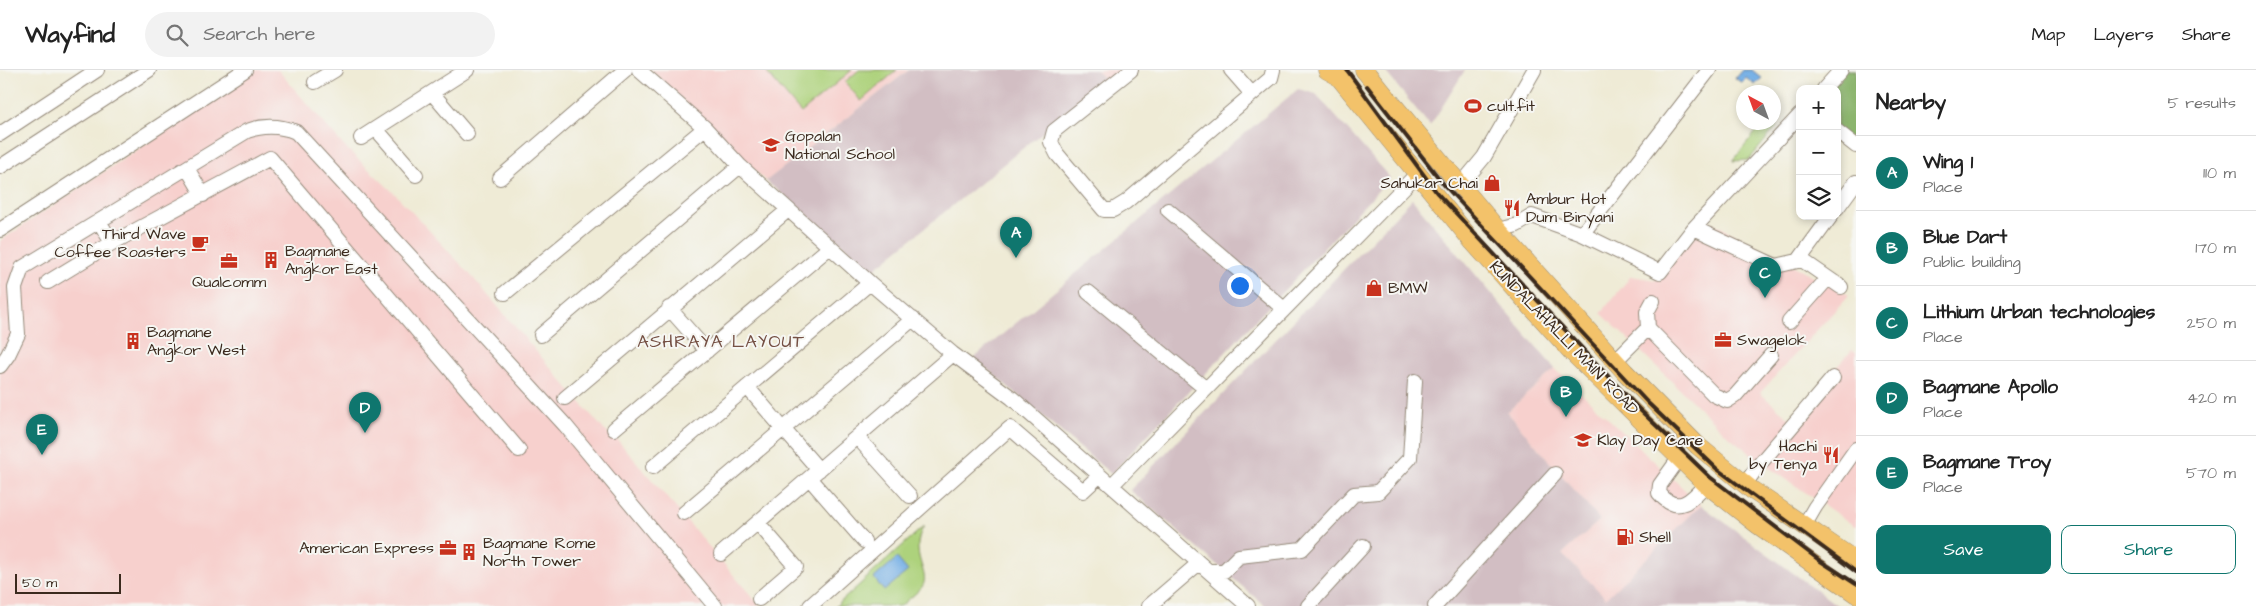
<!DOCTYPE html>
<meta charset="utf-8">
<style>
body{margin:0;font-family:"Architects Daughter",sans-serif;background:#f2f2f2;color:#222}
.controls{position:absolute;right:15px;top:15px;display:grid;overflow:hidden;border-radius:10px;box-shadow:0 2px 8px #0003}
.controls button{width:45px;height:45px;display:grid;place-items:center;padding:0;border:0;border-bottom:1px solid #e0e0e0;background:#fff;color:#222;font:25px sans-serif}
.compass{position:absolute;left:1736px;top:15px;width:45px;height:45px;border-radius:50%;background:#fff;box-shadow:0 2px 8px #0003;rotate:319deg}
.scale{position:absolute;left:15px;bottom:12px;width:106px;box-sizing:border-box;padding-left:5px;border:2px solid #3b2a1e;border-top:0;font-size:14px;line-height:18px;white-space:nowrap;color:#3b2a1e;-webkit-text-stroke:4px #f6f6f2;paint-order:stroke}
.you{position:absolute;left:1239px;top:215px;width:18px;height:18px;margin:-12px;border:4px solid #fff;border-radius:50%;background:#1a73e8;box-shadow:0 0 0 8px #1a73e833}
.badge{display:grid;place-items:center;width:32px;height:32px;border-radius:50%;background:#0f766e;color:#fff;font-size:16px;font-weight:700}
.pin{position:absolute;translate:-50% -41px;filter:drop-shadow(0 1px 2px #0008)}
.pin::after{content:'';position:absolute;top:26px;width:18px;height:15px;background:inherit;clip-path:polygon(0 0,100% 0,50% 100%)}
.list{margin:0;padding:0;list-style:none}
h2{display:flex;justify-content:space-between;align-items:center;height:65px;margin:0;padding:0 20px;font-size:21px}
h2 small{font-size:16px;font-weight:400;color:#767676}
.list li{display:grid;grid-template-columns:32px 1fr auto;gap:15px;align-items:center;box-sizing:border-box;height:75px;padding:0 20px;border-top:1px solid #e0e0e0}
.list b{display:block;font-size:19px;white-space:nowrap}
.list p{margin:0;font-size:16px;white-space:nowrap;color:#767676}
.list em{font-size:16px;font-style:normal;color:#767676}
.actions{display:flex;gap:10px;padding:15px 20px}
.actions a{flex:1;padding:11px 0;border:1px solid #0f766e;border-radius:10px;text-align:center;font-size:18px;color:#0f766e}
.actions .main{background:#0f766e;color:#fff}
.icon{flex:none;width:28px;height:28px;fill:none;stroke:currentColor;stroke-width:2;stroke-linecap:round;stroke-linejoin:round}
.map{position:relative;flex:none;width:1856px;height:536px;overflow:hidden}
header{display:flex;align-items:center;gap:30px;box-sizing:border-box;height:70px;padding:0 25px;background:#fff;border-bottom:1px solid #e0e0e0}
header strong{font-size:24px}
nav{display:flex;gap:28px;margin-inline-start:auto;font-size:18px}
.search{width:350px;height:45px;background:#f2f2f2;display:flex;align-items:center;gap:12px;box-sizing:border-box;padding:0 18px;border-radius:28px;color:#767676;font-size:19px}
main{display:flex}
aside{flex:1;background:#fff}
.map>svg:first-child{display:block}
.built{fill:#f7d0cd}
.industrial{fill:#d2bec3}
.green{fill:#add27c;stroke:#747e4d}
.forest{fill:#8ab46c;stroke:#626f45}
.water{fill:#74afe5;stroke:#586c82}
.lines{fill:none;stroke-linecap:round;stroke-linejoin:round}
.minor-casing{stroke:#958a7a;stroke-width:16}
.major-casing{stroke:#958a7a;stroke-width:19}
.minor{stroke:#fff;stroke-width:14}
.major{stroke:#f3c26a;stroke-width:18}
.rail{stroke:#3b2a1e;stroke-width:4}
.labels{text-anchor:middle;dominant-baseline:central;stroke-width:4;stroke-linejoin:round;paint-order:stroke}
.poi-label{font-size:16px;fill:#3b2a1e;stroke:#f6f6f2;text-anchor:start}
.street-label{font-size:16px;fill:#3b2a1e;stroke:#f6f6f2}
.neighbourhood-label{font-size:18px;letter-spacing:1px;fill:#755044;stroke:#f6f6f2}
</style>
<header>
<strong>Wayfind</strong>
<div class="search"><svg class="icon" aria-label="search" viewBox="0 0 24 24"><circle cx="10" cy="10" r="6"/><path d="M15 15l6 6"/></svg>Search here</div>
<nav><a>Map</a><a>Layers</a><a>Share</a></nav>
</header>
<main>
<div class="map">
<svg width="1856" height="536" viewBox="0 0 1856 536">
<rect width="100%" height="100%" fill="#f6f6f2"/>
<filter id="ink" filterUnits="userSpaceOnUse"><feTurbulence type="fractalNoise" baseFrequency=".02" numOctaves="2"/><feDisplacementMap in="SourceGraphic" scale="10" xChannelSelector="R" yChannelSelector="G"/><feConvolveMatrix kernelMatrix="1 2 1 2 8 2 1 2 1" color-interpolation-filters="sRGB"/></filter>
<filter id="wash" filterUnits="userSpaceOnUse"><feTurbulence type="fractalNoise" baseFrequency=".0096" numOctaves="4" result="noise"/><feDisplacementMap in="SourceGraphic" scale="20" xChannelSelector="R" yChannelSelector="G"/><feGaussianBlur stdDeviation="1.12" result="paint"/><feColorMatrix in="noise" values="0 0 0 0 0 0 0 0 0 0 0 0 0 0 0 0 0 1.4 0 .05"/><feComposite in="paint" operator="in"/></filter>
<g filter="url(#wash)">
<rect width="100%" height="100%" fill="#efebd6"/>
<path class="built" d="M257,0H278L343,75L394,123L468,202L605,361L615,367L760,536H0V171Z
M651,0H909L766,111Z
M1097,0H1120L1106,11Z
M1707,150L1849,225L1760,323L1790,349L1852,280L1856,282V457L1758,390L1724,362L1601,243L1631,206L1656,210Z
M1555,299L1701,435L1606,529L1562,484L1600,450L1507,342Z"/>
<path class="industrial" d="M909,0H1097L1106,11L873,200L766,111Z
M1384,0H1465L1430,56Z
M1298,19L1316,24L1390,108L1111,404L974,288Z
M1412,129L1555,299L1507,342L1600,450L1562,484L1606,528L1701,435L1838,536H1265L1130,420Z"/>
<path class="green" d="M771,0H852L801,43L767,3Z
M859,0H897L861,31L845,12Z
M1763,53H1773L1777,56L1749,90L1733,91Z
M924,456C907,484 932,503 922,517C916,524 907,530 901,536H836Z"/>
<path class="forest" d="M1831,0H1856V72L1837,58V19H1814Z"/>
<path class="water" d="M1742,0H1752L1762,8L1755,15L1746,8L1742,13L1735,8Z
M897,488L908,501L884,521L874,508Z"/>
</g>
<g filter="url(#ink)">
<g class="lines">
<g class="minor-casing">
<path id="minor" d="M639,0L705,58L740,96L870,213L953,284L1012,328L1248,536
M1131,0L1054,61L1051,72L1057,84L1104,140H1113L1126,132L1271,8L1273,0
M1231,0L1252,24
M315,12L335,0
M1824,19L1841,0
M432,23L467,64
M376,59L416,105
M1837,61L1856,76
M0,64L97,0
M361,68L467,0
M0,97L149,0
M187,98L203,125
M500,108L625,0
M1460,116L1484,87L1534,0
M1837,138L1856,112
M1168,140L1284,239
M99,151L112,173
M1694,158L1776,196L1802,190L1841,217
M0,160L245,0
M1498,160L1517,155L1532,146L1582,164L1660,202L1694,158L1800,45
M1582,164L1709,0
M1799,190L1831,146
M48,212L112,173L270,88L519,380
M1088,222L1206,319
M505,223L705,58
M669,238L707,281
M1789,252L1828,208
M1648,258L1647,242L1653,231
M541,265L740,96
M1615,291L1648,258L1714,325L1727,331L1735,326L1771,285
M0,296L8,285L18,264L15,218L22,198L247,61C264,55 279,55 296,62L565,355L715,536
M747,317L819,400
M565,328L788,140
M614,359L830,177
M857,367L910,426
M1680,387L1660,415L1659,423C1677,446 1692,430 1706,414
M653,397L870,213
M809,408L864,471
M1745,414L1758,396L1833,308
M1112,415L1417,104
M684,443L913,249
M758,453L796,497L759,529
M1804,456L1815,437L1856,379
M721,484L953,284
M1209,501H1224L1239,486L1302,479L1354,424L1378,422L1410,388L1415,311
M810,536L1010,358L1083,421L1099,406
M1149,536L1199,493
M1308,536L1363,476
M1435,536L1555,404"/>
</g>
<g class="major-casing">
<path id="major" d="M1327,0L1338,6L1473,172L1570,280L1706,414L1758,455L1856,524
M1364,0L1498,160L1625,302L1698,376L1752,420L1856,491"/>
</g>
<use href="#minor" class="minor"/>
<use href="#major" class="major"/>
<path class="rail" d="M1347,0L1437,123L1640,340L1710,407L1819,490L1856,514
M1367,16L1445,116L1647,332L1717,399L1856,502"/>
</g>
</g>
<defs>
<g id="stadium-bare" transform="scale(1.35)"><path d="M0-5a6.5 5 0 1 0 0 10a6.5 5 0 1 0 0-10ZM-3.5-1.8h7v3.6h-7Z" fill="#c8321e" stroke="#f6f6f2" stroke-width="2.5" paint-order="stroke"/></g>
<g id="school-bare" transform="scale(1.35)"><path d="M0-5L7-2L0 1L-7-2ZM-4 1L0 2.5L4 1V4Q0 6-4 4Z" fill="#c8321e" stroke="#f6f6f2" stroke-width="2.5" paint-order="stroke"/></g>
<g id="shop-bare" transform="scale(1.35)"><path d="M-5-2.5h2.3a2.7 3.5 0 0 1 5.4 0H5L5.5 6h-11ZM-1.5-2.5h3a1.5 2.3 0 0 0-3 0Z" fill="#c8321e" stroke="#f6f6f2" stroke-width="2.5" paint-order="stroke"/></g>
<g id="restaurant-bare" transform="scale(1.35)"><path d="M-5-6h1v4h1v-4h1v4h1v-4h1v5L-1.5 .5V6h-2V.5L-5-1ZM5-6V6H3V1.5H1.5Q1.5-4 5-6Z" fill="#c8321e" stroke="#f6f6f2" stroke-width="2.5" paint-order="stroke"/></g>
<g id="cafe-bare" transform="scale(1.35)"><path d="M-5.5-4.5H6V0H3Q3 3.5 0 3.5H-2.5Q-5.5 3.5-5.5 0ZM3-3.2v2h1.7v-2ZM-6 4.5H4V6H-6Z" fill="#c8321e" stroke="#f6f6f2" stroke-width="2.5" paint-order="stroke"/></g>
<g id="building-bare" transform="scale(1.35)"><path d="M-4-6H4V6H1V3H-1V6H-4ZM-2.5-4.3h1.7v1.8h-1.7ZM.8-4.3h1.7v1.8H.8ZM-2.5-1h1.7V.8h-1.7ZM.8-1h1.7V.8H.8Z" fill="#c8321e" stroke="#f6f6f2" stroke-width="2.5" paint-order="stroke"/></g>
<g id="office-bare" transform="scale(1.35)"><path d="M-6-3h4V-5.5h4V-3h4V5H-6ZM-1-4.5V-3h2v-1.5ZM-6 0V1H6V0Z" fill="#c8321e" stroke="#f6f6f2" stroke-width="2.5" paint-order="stroke"/></g>
<g id="fuel-bare" transform="scale(1.35)"><path d="M-5.5-6h7V0h2V4h1.3V-2.5L3-4.5l.8-.8L6-3V5H2.5V1h-1V6h-7ZM-4.2-4.7v3.2H.2V-4.7Z" fill="#c8321e" stroke="#f6f6f2" stroke-width="2.5" paint-order="stroke"/></g>
</defs>
<g fill-rule="evenodd">
<use href="#stadium-bare" x="1473" y="36"/>
<use href="#school-bare" x="771" y="75"/>
<use href="#shop-bare" x="1492" y="113"/>
<use href="#restaurant-bare" x="1512" y="138"/>
<use href="#cafe-bare" x="200" y="173"/>
<use href="#building-bare" x="271" y="190"/>
<use href="#office-bare" x="229" y="191"/>
<use href="#shop-bare" x="1374" y="218"/>
<use href="#office-bare" x="1723" y="270"/>
<use href="#building-bare" x="133" y="271"/>
<use href="#school-bare" x="1583" y="370"/>
<use href="#restaurant-bare" x="1831" y="385"/>
<use href="#fuel-bare" x="1625" y="467"/>
<use href="#office-bare" x="448" y="478"/>
<use href="#building-bare" x="469" y="482"/>
</g>
<g class="labels">
<g class="poi-label">
<text x="1487" y="36">cult.fit</text>
<text x="785" y="66">Gopalan<tspan x="785" dy="18">National School</tspan></text>
<text x="1478" y="113" text-anchor="end">Sahukar Chai</text>
<text x="1526" y="129">Ambur Hot<tspan x="1526" dy="18">Dum Biryani</tspan></text>
<text x="186" y="164" text-anchor="end">Third Wave<tspan x="186" dy="18">Coffee Roasters</tspan></text>
<text x="285" y="181">Bagmane<tspan x="285" dy="18">Angkor East</tspan></text>
<text x="229" y="212" text-anchor="middle">Qualcomm</text>
<text x="1388" y="218">BMW</text>
<text x="147" y="262">Bagmane<tspan x="147" dy="18">Angkor West</tspan></text>
<text x="1737" y="270">Swagelok</text>
<text x="1597" y="370">Klay Day Care</text>
<text x="1817" y="376" text-anchor="end">Hachi<tspan x="1817" dy="18">by Tenya</tspan></text>
<text x="1639" y="467">Shell</text>
<text x="483" y="473">Bagmane Rome<tspan x="483" dy="18">North Tower</tspan></text>
<text x="434" y="478" text-anchor="end">American Express</text>
</g>
<g class="street-label">
<text transform="translate(1564 268) rotate(46)">KUNDALAHALLI MAIN ROAD</text>
</g>
<g class="neighbourhood-label">
<text x="721" y="271">ASHRAYA LAYOUT</text>
</g>
</g>
</svg>
<div class="controls">
<button>+</button>
<button>−</button>
<button><svg class="icon" aria-label="layers" viewBox="0 0 24 24"><path d="M12 4l9 5-9 5-9-5zM3 14l9 5 9-5"/></svg></button>
</div>
<svg class="compass" viewBox="-18 -18 36 36"><path d="M0-13l5 13h-10z" fill="#e53935"/><path d="M0 13l5-13h-10z" fill="#767676"/></svg>
<div class="scale">50 m</div>
<div class="you"></div>
<div class="pin badge" style="left:1016px;top:188px">A</div>
<div class="pin badge" style="left:1566px;top:347px">B</div>
<div class="pin badge" style="left:1765px;top:228px">C</div>
<div class="pin badge" style="left:365px;top:363px">D</div>
<div class="pin badge" style="left:42px;top:385px">E</div>
</div>
<aside>
<h2>Nearby<small>5 results</small></h2>
<ul class="list">
<li><span class="badge">A</span><div><b>Wing 1</b><p>Place</p></div><em>110 m</em></li>
<li><span class="badge">B</span><div><b>Blue Dart</b><p>Public building</p></div><em>170 m</em></li>
<li><span class="badge">C</span><div><b>Lithium Urban technologies</b><p>Place</p></div><em>250 m</em></li>
<li><span class="badge">D</span><div><b>Bagmane Apollo</b><p>Place</p></div><em>420 m</em></li>
<li><span class="badge">E</span><div><b>Bagmane Troy</b><p>Place</p></div><em>570 m</em></li>
</ul>
<div class="actions"><a class="main">Save</a><a>Share</a></div>
</aside>
</main>
